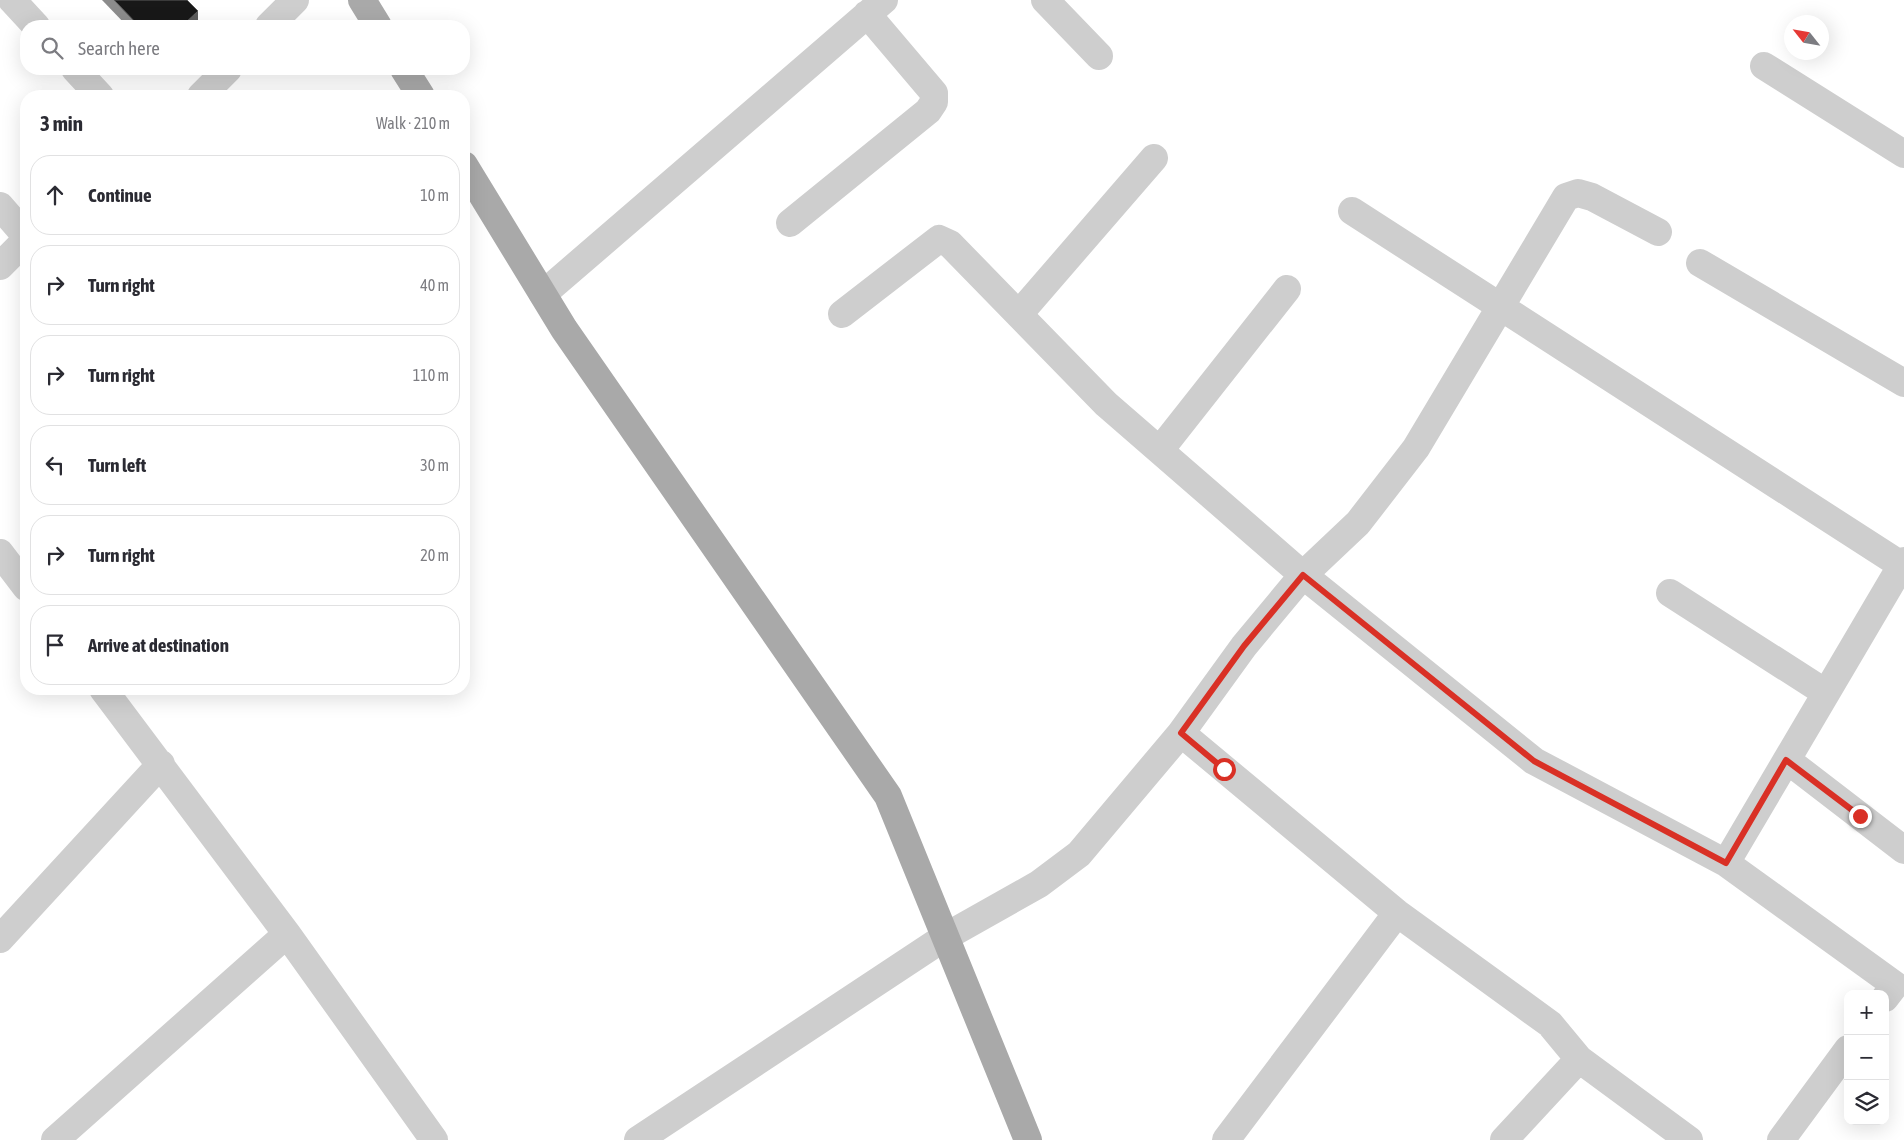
<!DOCTYPE html>
<meta charset="utf-8">
<style>
body{margin:0;font-family:"Asap Condensed",sans-serif;background:#f7f7f7;color:#2b2b33}
.controls{position:absolute;right:15px;bottom:15px;display:grid;overflow:hidden;border-radius:10px;box-shadow:0 5px 20px #0002}
.controls button{width:45px;height:45px;display:grid;place-items:center;padding:0;border:0;border-bottom:1px solid #e1e1e2;background:#fff;color:#2b2b33;font:25px sans-serif}
.compass{position:absolute;left:1784px;top:15px;width:45px;height:45px;border-radius:50%;background:#fff;box-shadow:0 5px 20px #0002;rotate:301deg}
.stop{position:absolute;width:15px;height:15px;margin:-11px;border:4px solid #d93025;border-radius:50%;background:#fff}
.stop.end{background:#d93025;border-color:#fff;box-shadow:0 1px 5px #0008}
.list{margin:0;padding:0;list-style:none}
h2{display:flex;justify-content:space-between;align-items:center;height:65px;margin:0;padding:0 20px;font-size:21px}
h2 small{font-size:16px;font-weight:400;color:#7c7c81}
.list li{display:grid;grid-template-columns:32px 1fr auto;gap:15px;align-items:center;box-sizing:border-box;height:80px;margin:0 10px 10px;padding:0 10px;border:1px solid #e1e1e2;border-radius:20px}
.list b{display:block;font-size:19px;white-space:nowrap}
.list em{font-size:16px;font-style:normal;color:#7c7c81}
.icon{flex:none;width:28px;height:28px;fill:none;stroke:currentColor;stroke-width:2;stroke-linecap:round;stroke-linejoin:round}
.map{position:relative;flex:none;width:1904px;height:1140px;overflow:hidden}
.search{position:absolute;background:#fff;box-shadow:0 5px 20px #0002;left:20px;top:20px;width:450px;height:55px;display:flex;align-items:center;gap:12px;box-sizing:border-box;padding:0 18px;border-radius:20px;color:#7c7c81;font-size:19px}
.panel{position:absolute;background:#fff;box-shadow:0 5px 20px #0002;left:20px;top:90px;width:450px;height:605px;border-radius:20px}
.map>svg:first-child{display:block}
.lines{fill:none;stroke-linecap:round;stroke-linejoin:round}
.street{stroke:#cecece;stroke-width:28}
.primary{stroke:#a9a9a9;stroke-width:28}
.wall{fill:#8c8c8c}
.shaded-wall{fill:#5d5d5d}
.building{fill:#181818;stroke:#5d5d5d}
.route{stroke:#d93025;stroke-width:6}
</style>
<div class="map">
<svg width="1904" height="1140" viewBox="0 0 1904 1140">
<rect width="100%" height="100%" fill="#fff"/>
<g class="lines">
<path class="street" d="M12,0L36,26
M1045,0L1099,56
M269,26L295,0
M1764,66L1904,154
M75,69L100,96
M201,96L228,69
M0,206L26,236
M1352,211L1901,565
M790,223L928,111L934,102V93L867,14
M1700,263L1904,383
M0,266L26,240
M543,294L884,0
M842,314L939,239L950,244L1106,404L1303,575L1534,761L1726,863
M1019,314L1154,158
M1160,450L1287,289
M0,553L26,587
M1670,593L1826,693
M1181,733L1397,913L1550,1024L1579,1059
M1787,760L1904,850
M287,934L434,1140
M0,939L161,764
M1885,998L1895,985L1726,863L1904,561
M55,1140L287,934L103,689
M638,1140L945,937L1039,884L1079,854L1181,733L1244,646L1303,575L1358,523L1416,448L1566,197L1578,193L1592,197L1658,232
M1226,1140L1397,913
M1504,1140L1579,1059L1689,1140
M1781,1140L1848,1049"/>
<path class="primary" d="M362,0L378,26
M404,69L421,96
M464,165L564,329L888,796L1028,1140"/>
</g>
<path class="wall" d="M102,0H187L198,24L195,26H127Z"/>
<path class="shaded-wall" d="M198,11V24L195,26H182Z"/>
<path class="building" d="M114,0H187L198,11L182,26H139Z"/>
<g class="lines">
<path class="route" d="M1224,769L1181,733L1244,646L1303,575L1534,761L1726,863L1786,760L1860,816"/>
</g>
</svg>
<div class="controls">
<button>+</button>
<button>−</button>
<button><svg class="icon" aria-label="layers" viewBox="0 0 24 24"><path d="M12 4l9 5-9 5-9-5zM3 14l9 5 9-5"/></svg></button>
</div>
<svg class="compass" viewBox="-18 -18 36 36"><path d="M0-13l5 13h-10z" fill="#e53935"/><path d="M0 13l5-13h-10z" fill="#7c7c81"/></svg>
<div class="stop" style="left:1224px;top:769px"></div>
<div class="stop end" style="left:1860px;top:816px"></div>
<div class="search"><svg class="icon" aria-label="search" viewBox="0 0 24 24"><circle cx="10" cy="10" r="6"/><path d="M15 15l6 6"/></svg>Search here</div>
<section class="panel">
<h2>3 min<small>Walk · 210 m</small></h2>
<ul class="list">
<li><svg class="icon" aria-label="ahead" viewBox="0 0 24 24"><path d="M12 20V5M6 11l6-6 6 6"/></svg><div><b>Continue</b></div><em>10 m</em></li>
<li><svg class="icon" aria-label="right" viewBox="0 0 24 24"><path d="M7 20v-9h11M14 6l5 5-5 5"/></svg><div><b>Turn right</b></div><em>40 m</em></li>
<li><svg class="icon" aria-label="right" viewBox="0 0 24 24"><path d="M7 20v-9h11M14 6l5 5-5 5"/></svg><div><b>Turn right</b></div><em>110 m</em></li>
<li><svg class="icon" aria-label="left" viewBox="0 0 24 24"><path d="M17 20v-9H6M10 6l-5 5 5 5"/></svg><div><b>Turn left</b></div><em>30 m</em></li>
<li><svg class="icon" aria-label="right" viewBox="0 0 24 24"><path d="M7 20v-9h11M14 6l5 5-5 5"/></svg><div><b>Turn right</b></div><em>20 m</em></li>
<li><svg class="icon" aria-label="arrive" viewBox="0 0 24 24"><path d="M6 21V4h12l-3 4 3 4H6"/></svg><div><b>Arrive at destination</b></div></li>
</ul>
</section>
</div>
